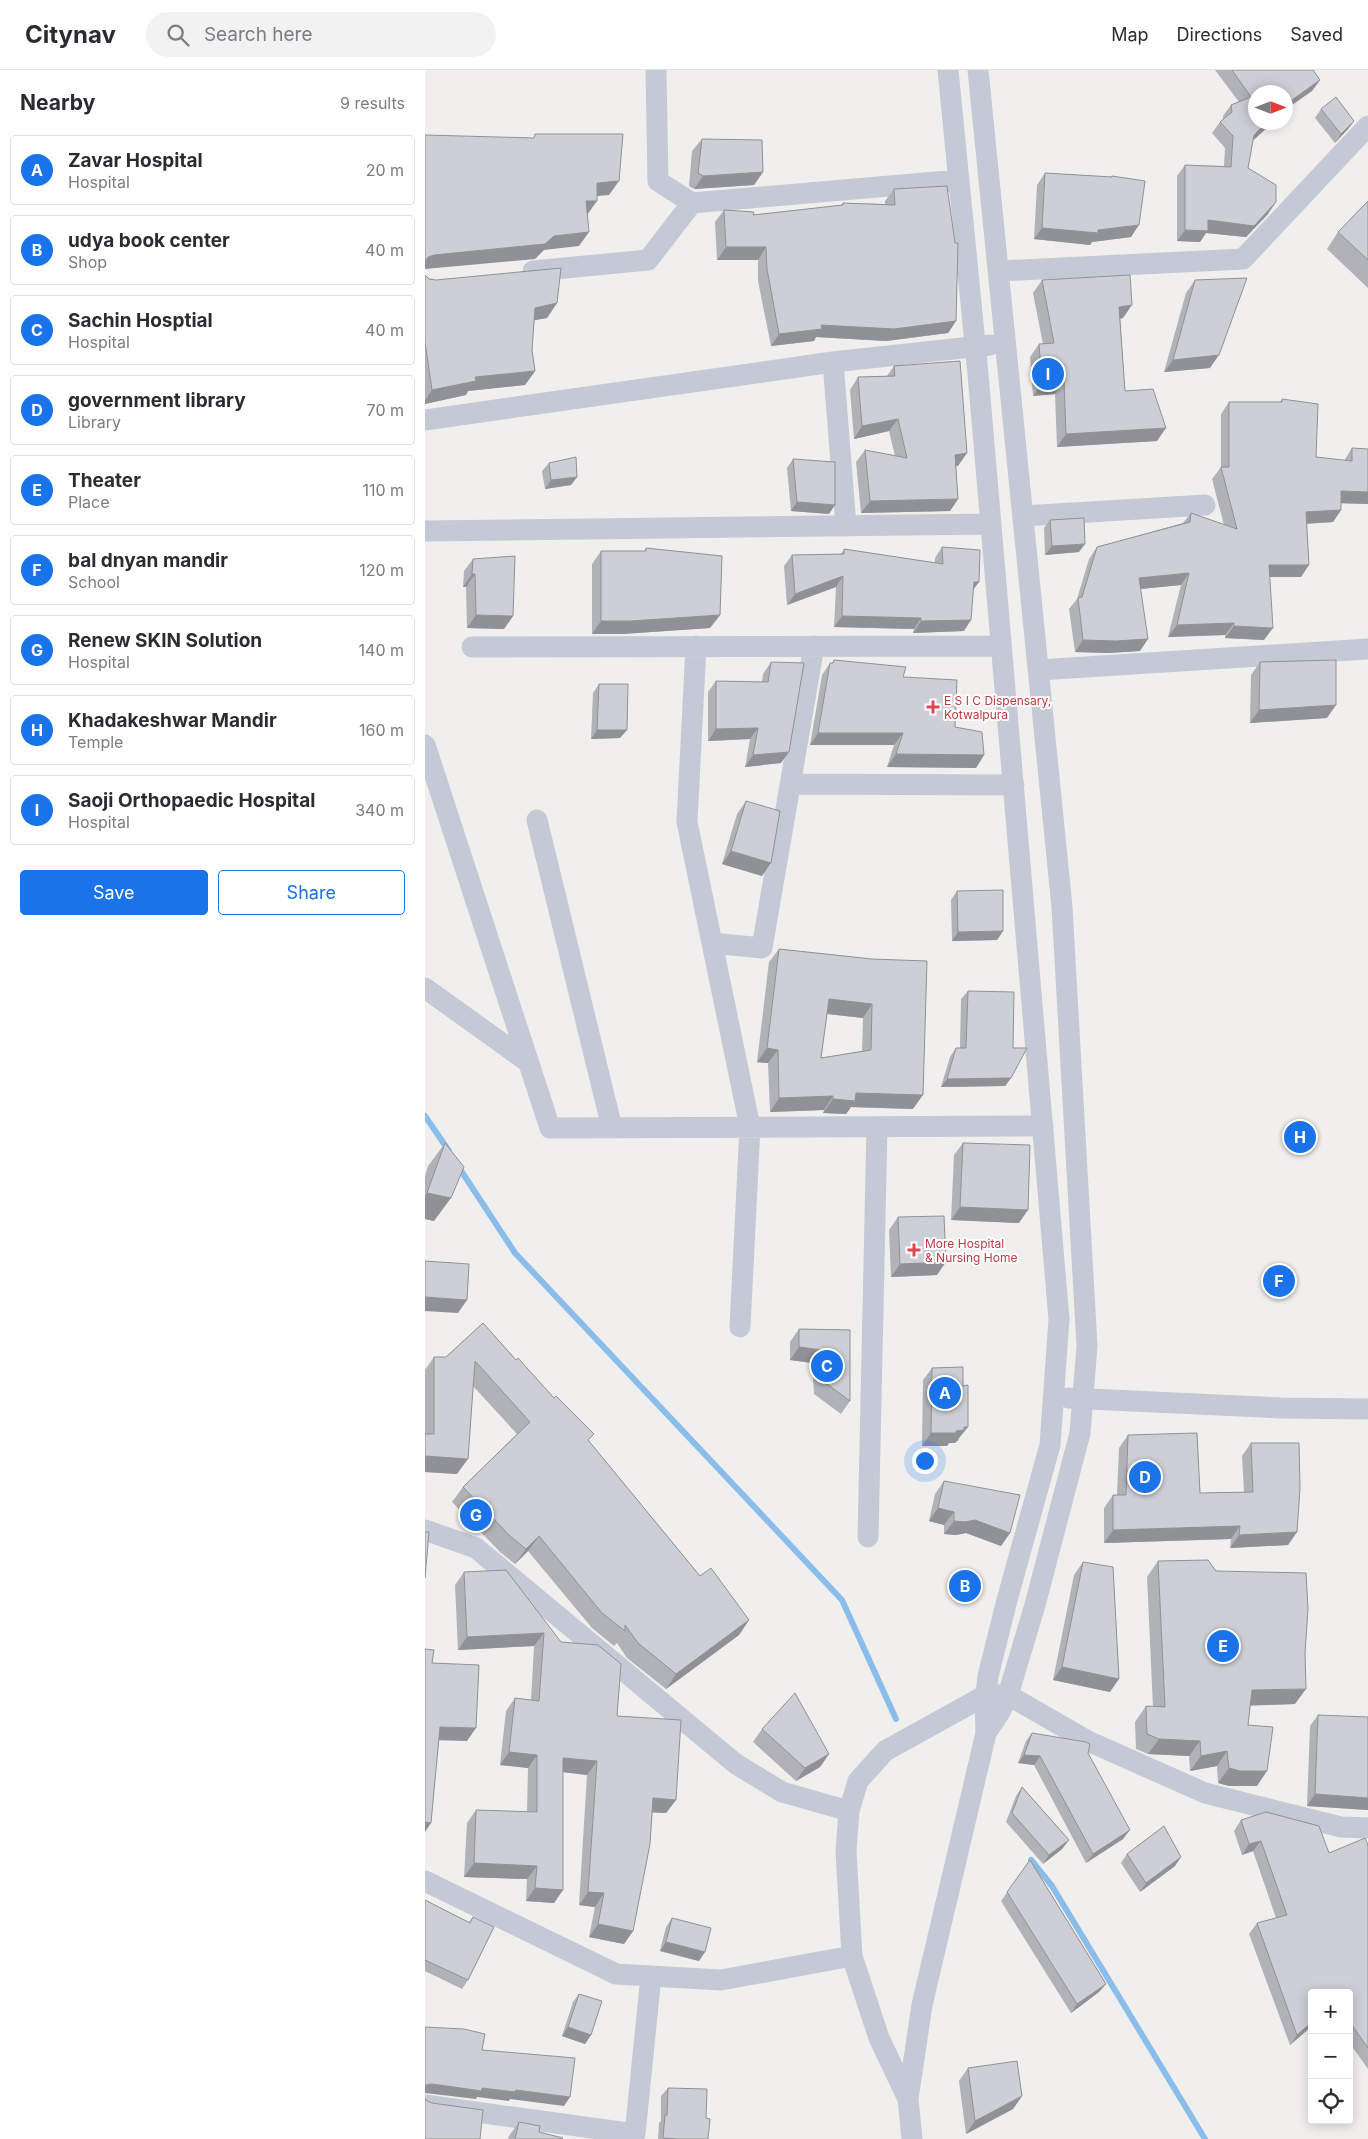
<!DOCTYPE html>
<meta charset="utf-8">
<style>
body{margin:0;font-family:Inter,sans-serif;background:#f2f2f3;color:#2b2b33}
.controls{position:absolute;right:15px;bottom:15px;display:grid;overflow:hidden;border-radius:5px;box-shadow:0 2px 12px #0003}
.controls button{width:45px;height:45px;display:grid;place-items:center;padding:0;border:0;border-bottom:1px solid #e1e1e2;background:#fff;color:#2b2b33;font:25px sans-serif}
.compass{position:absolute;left:823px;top:15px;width:45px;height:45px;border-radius:50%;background:#fff;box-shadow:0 2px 12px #0003;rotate:90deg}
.you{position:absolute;left:499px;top:1390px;width:18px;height:18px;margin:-12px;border:4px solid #fff;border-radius:50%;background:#1a73e8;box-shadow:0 0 0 8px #1a73e833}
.badge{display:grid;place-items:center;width:32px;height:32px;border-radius:50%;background:#1a73e8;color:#fff;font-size:16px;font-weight:700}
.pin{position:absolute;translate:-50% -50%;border:2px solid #fff;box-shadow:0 1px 5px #0006}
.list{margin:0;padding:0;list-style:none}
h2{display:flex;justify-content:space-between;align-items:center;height:65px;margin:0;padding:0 20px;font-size:21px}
h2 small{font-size:16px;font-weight:400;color:#7c7c81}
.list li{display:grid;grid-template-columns:32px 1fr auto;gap:15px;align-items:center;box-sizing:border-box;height:70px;margin:0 10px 10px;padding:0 10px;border:1px solid #e1e1e2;border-radius:5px}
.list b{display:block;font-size:19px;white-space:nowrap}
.list p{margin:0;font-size:16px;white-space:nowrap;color:#7c7c81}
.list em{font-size:16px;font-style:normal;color:#7c7c81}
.actions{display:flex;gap:10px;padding:15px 20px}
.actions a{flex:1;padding:11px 0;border:1px solid #1a73e8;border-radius:5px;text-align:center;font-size:18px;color:#1a73e8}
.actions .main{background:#1a73e8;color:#fff}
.icon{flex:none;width:28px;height:28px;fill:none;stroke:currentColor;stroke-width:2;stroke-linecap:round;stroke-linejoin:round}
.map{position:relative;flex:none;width:943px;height:2069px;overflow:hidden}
header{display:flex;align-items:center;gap:30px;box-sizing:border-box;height:70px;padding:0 25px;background:#fff;border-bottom:1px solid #e1e1e2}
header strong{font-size:24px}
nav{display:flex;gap:28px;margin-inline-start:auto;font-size:18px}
.search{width:350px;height:45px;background:#f2f2f3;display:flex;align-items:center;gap:12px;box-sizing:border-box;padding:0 18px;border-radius:28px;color:#7c7c81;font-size:19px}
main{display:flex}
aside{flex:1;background:#fff}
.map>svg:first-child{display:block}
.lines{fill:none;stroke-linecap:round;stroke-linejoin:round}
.stream{stroke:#8abdea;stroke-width:6}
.minor{stroke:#c4c9d5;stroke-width:21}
.wall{fill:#b0b2b8;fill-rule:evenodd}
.shaded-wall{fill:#909196}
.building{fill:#cdcfd6;stroke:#909196;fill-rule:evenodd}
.health-dot{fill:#e0444e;stroke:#fff;stroke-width:2}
.labels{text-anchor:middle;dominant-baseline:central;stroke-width:4;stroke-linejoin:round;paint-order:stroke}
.health-label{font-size:12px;fill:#be3a42;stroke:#fff;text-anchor:start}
</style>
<header>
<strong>Citynav</strong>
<div class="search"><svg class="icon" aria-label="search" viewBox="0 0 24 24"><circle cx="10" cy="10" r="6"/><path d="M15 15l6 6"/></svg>Search here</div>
<nav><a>Map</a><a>Directions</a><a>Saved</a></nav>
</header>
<main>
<aside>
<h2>Nearby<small>9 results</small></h2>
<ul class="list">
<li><span class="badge">A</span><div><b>Zavar Hospital</b><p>Hospital</p></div><em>20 m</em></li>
<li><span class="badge">B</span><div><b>udya book center</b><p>Shop</p></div><em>40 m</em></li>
<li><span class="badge">C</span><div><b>Sachin Hosptial</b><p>Hospital</p></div><em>40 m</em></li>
<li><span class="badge">D</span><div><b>government library</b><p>Library</p></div><em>70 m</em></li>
<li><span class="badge">E</span><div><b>Theater</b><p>Place</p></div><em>110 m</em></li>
<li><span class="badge">F</span><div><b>bal dnyan mandir</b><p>School</p></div><em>120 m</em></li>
<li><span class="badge">G</span><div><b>Renew SKIN Solution</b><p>Hospital</p></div><em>140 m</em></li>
<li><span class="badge">H</span><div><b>Khadakeshwar Mandir</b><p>Temple</p></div><em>160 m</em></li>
<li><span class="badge">I</span><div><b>Saoji Orthopaedic Hospital</b><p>Hospital</p></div><em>340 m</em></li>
</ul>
<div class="actions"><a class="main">Save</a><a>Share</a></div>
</aside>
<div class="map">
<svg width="943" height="2069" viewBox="0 0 943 2069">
<rect width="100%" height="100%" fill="#f1efee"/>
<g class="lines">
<path class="stream" d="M0,1046L24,1081
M33,1096L90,1183L417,1530L471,1649
M606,1790L627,1816L780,2069"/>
<path class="minor" d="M231,0L233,111L267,133L534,110
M553,0L637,837L662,1276L655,1363L610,1535L583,1625L575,1642L561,1663
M108,201L223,190L267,133
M574,201L818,189L943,56
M408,292L421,456
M0,350L408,292L565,275
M598,446L780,435
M0,461L566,454
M271,576L262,752L325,1057L315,1257
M47,577L576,576
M614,600L943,579
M0,675L125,1058L618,1056
M365,714L589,715
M112,750L187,1058
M287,873L337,878L389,576
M0,918L103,992
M643,1328L856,1338L943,1339
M0,1460L51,1478L311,1694L357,1722L424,1741
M443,1467L452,1057
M0,1811L191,1904L296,1910L427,1886
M483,2029L454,1968L427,1886L421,1781L424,1741L433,1711L460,1681L561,1625H583L663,1671L780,1723L916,1757L943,1758
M0,2035L210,2064L226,1906
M487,2069L483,2029L497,1935L561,1663L560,1634L563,1606L582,1530L625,1375L634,1249L553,304L523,0"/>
</g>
<path class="wall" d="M790,0H888L895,10L887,21L830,52H846L844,56L828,70L823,98L843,144L821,167L781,163L775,172L752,171V106L760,95L799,96L800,78L787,63L795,52L798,49V46L806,35L814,32Z
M896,39L929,51L923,59L910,73L890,48Z
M277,69L338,102L329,115L269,119L264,116L267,81Z
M620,103L685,107L687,106L706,167L667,172L665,175L609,169L612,115Z
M469,119L531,251L523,263L461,271L391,267L389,271L346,276L333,211V190H292L290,152L299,140L328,145L416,135L418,133L460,134V131Z
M943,131V218L902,179L913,162Z
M0,205L4,209L132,233L122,248L109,250L107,280L110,301L100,315L43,321L41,325L0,334Z
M617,210L698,248L695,249L700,321L732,371L632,377L630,324L608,326L605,287L614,274H618L608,223Z
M770,210L785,298L739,302L761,223Z
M469,296L533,396H531L533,429L525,441L436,443L431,392L440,380L470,386L464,361L429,369L425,320L433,307L462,306Z
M857,329L891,387L919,391L927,378L943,379V434L916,433V440L908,452L882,454L876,507H844L839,570L800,568V565L743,567L756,515L715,519V581L683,583L650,582L644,539L652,529L664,489L672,477L758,453L766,443L799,455L787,409L796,397V344L804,332H855Z
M368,389L404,444L366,441L362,398Z
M124,393L152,407L146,415L120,419L117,401Z
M625,450L654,482L620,485L619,458Z
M517,477L548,520L539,561L488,563L489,559L409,557L411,517L362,535L359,496L367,485L416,484L419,479L510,493V488Z
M221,478L295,545L285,558L197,564H167V494L176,481H219Z
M48,489L88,546L79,559L42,558L41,517H38L39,501Z
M409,590L478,607L559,685L551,698L462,697L469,675H385L397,605L405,593H407Z
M346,592L356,693L320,697L325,669L283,671V622L291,611L337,612L338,604Z
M835,592L902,648L825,653L826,605Z
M174,614L195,668L166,669L168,623Z
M321,731L337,806L297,794L312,744Z
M532,821L578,861L572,870L527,871L526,830Z
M354,879L447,889L488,1039L426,1037L421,1044L398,1043L399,1040L345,1042L343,993L332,992L344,892ZM402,944L438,948L437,981L396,988Z
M543,921L588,978L586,1008L580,1016L516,1017L525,987L531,978H535L536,929Z
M20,1073L9,1151L0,1149V1106L3,1096Z
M538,1073L594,1153L526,1150L529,1085Z
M473,1147L512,1205L466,1207L464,1160Z
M58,1253L164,1371L275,1506L324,1550L314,1565L241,1619L202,1588L192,1573L189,1576L167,1558L103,1481L90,1494L75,1482L27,1432L38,1417L92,1364L48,1316L32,1404L0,1402V1300L9,1287H21Z
M374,1259L425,1260V1331L416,1344L389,1324L387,1293L365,1290V1272Z
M507,1298L534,1370L530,1373H524L522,1376H497L498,1310Z
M703,1365L775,1423L819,1422L817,1386L826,1373L872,1462L863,1475L805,1478L806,1469L679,1473V1438L688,1425H692L694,1378Z
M519,1411L585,1463L576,1476L541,1463L531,1465L519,1464V1455L504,1451L510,1424Z
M733,1491L870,1634L825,1635L823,1655L832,1716H804L793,1713L792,1696L765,1701L764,1686L723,1684L711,1679L710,1652L721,1636L728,1637L722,1507Z
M658,1492L685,1622L628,1610L649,1505Z
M39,1502L136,1572L192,1646L251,1730L241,1743L227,1742L208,1861L199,1874L164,1867L170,1837L154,1835L162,1705L138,1702V1820L129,1833L101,1831L102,1809L39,1807L42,1753L51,1740L102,1742L103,1698L75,1695L81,1641L90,1628L106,1630L109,1576L33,1580L30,1515Z
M893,1645L943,1740L882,1736L885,1656Z
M337,1659L404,1684L395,1697L371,1711L328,1672Z
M607,1663L663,1683L698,1769L661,1793L609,1695L593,1693L601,1671Z
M597,1717L644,1770L637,1779L618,1794L581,1752L591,1726Z
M816,1750L904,1783L943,1775V1999L924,1972V1923H887V1956L865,1975L824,1864L832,1853L851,1848L828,1781L817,1785L809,1761Z
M702,1784L750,1796L715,1822L696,1793Z
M605,1790L681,1914L674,1922L646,1943L576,1831Z
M0,1830L44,1852L48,1847L43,1910L37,1919L0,1901Z
M247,1848L274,1891L235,1881L241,1857Z
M154,1924L166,1965L160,1974L137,1966L148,1932Z
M543,1998L597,2026L588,2039L541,2064L534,2011Z
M243,2018L281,2048L283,2069H233L234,2053L236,2051V2026Z
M94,2052L114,2062L137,2069H83L84,2066Z"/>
<path class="shaded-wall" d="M895,10L887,21L860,40V35Z
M929,51L923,59L910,73L916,64Z
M842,52H846L844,56L821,77L829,65Z
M338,102L329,115L269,119L278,106Z
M194,111L184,125L162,127L172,113Z
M161,131H172L162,145Z
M851,132L843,144L821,167L781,163L775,172L752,171L760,160L783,150Z
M714,155L706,167L667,172L665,175L609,169L617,158L673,160Z
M164,162L154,176L119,180L110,189L0,199V191L3,187L9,185L129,166Z
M301,177H341L333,190H292Z
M132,233L122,248L100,252L110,238Z
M707,235L698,248L685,250L694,237Z
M531,251L523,263L461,271L391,267L389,271L346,276L354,264L396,255Z
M794,285L785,298L739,302L748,290Z
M110,301L100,315L43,321L41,325L0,334V330L7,320L50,307Z
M639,311L630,324L608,326L617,313Z
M473,349L464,361L429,369L437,356Z
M741,358L732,371L632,377L641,364Z
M542,383L533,396L522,397L530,385Z
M152,407L146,415L120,419L126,410Z
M916,421L943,422V434L907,433Z
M533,429L525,441L436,443L445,431Z
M372,432L410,435L404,444L366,441Z
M916,440L908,452L873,454L881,442Z
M660,474L654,482L620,485L627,476Z
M844,495H884L876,507H835Z
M764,503L756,515L705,520L714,508Z
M47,504H50L41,517H38Z
M418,506L411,517L362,535L370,524Z
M549,512H554L546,523Z
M51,545L88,546L79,559L42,558Z
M295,545L285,558L197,564H167L176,551Z
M417,546L496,548L489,559L409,557Z
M546,550L539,561L488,563L496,551Z
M809,553L800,565L743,567L752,555Z
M809,556L848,558L839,570L800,568Z
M723,569L715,581L683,583L650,582L658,570Z
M911,635L902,648L825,653L834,640Z
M333,658L325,669L283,671L291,659Z
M172,660H202L195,668L166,669Z
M393,663H478L469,675H385Z
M364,682L356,693L320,697L328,685Z
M471,684L559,685L551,698L462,697Z
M306,781L346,793L337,806L297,794Z
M578,861L572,870L527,871L533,862Z
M404,929L447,934L438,948L394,943Z
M342,978L353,980L343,993L332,992Z
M586,1008L580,1016L516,1017L522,1009Z
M431,1023L498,1025L488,1039L426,1037L421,1044L398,1043L408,1029Z
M408,1026L399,1040L345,1042L354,1028Z
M2,1123L26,1128L9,1151L0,1149V1125Z
M535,1137L603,1140L594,1153L526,1150Z
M521,1192L512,1205L466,1207L475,1194Z
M0,1227L42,1230L33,1243L0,1241Z
M374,1277L397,1280L387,1293L365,1290Z
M539,1357H543L530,1373H524L522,1376H497L506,1363L531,1361Z
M0,1386L43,1389L32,1404L0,1402Z
M513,1438L529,1442L519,1455L504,1451Z
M550,1450L585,1463L576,1476L541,1463L531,1465L519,1464L529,1451Z
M815,1456L806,1469L679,1473L688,1460Z
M872,1462L863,1475L805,1478L814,1465Z
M114,1466L103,1481L90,1494L101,1479Z
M324,1550L314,1565L241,1619L251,1604Z
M119,1563L109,1576L33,1580L42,1567Z
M637,1597L694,1609L685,1622L628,1610Z
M881,1619L870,1634L817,1636L827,1620Z
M15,1657L51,1658L42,1671L6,1670Z
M734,1669L775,1671L764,1686L723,1684Z
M802,1681L792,1696L765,1701L776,1686Z
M84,1682L112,1685L103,1698L75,1695Z
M404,1684L395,1697L371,1711L380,1698Z
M599,1685L615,1686L609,1695L593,1693Z
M138,1688L172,1691L162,1705L129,1701Z
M804,1698L842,1701L832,1716H804L793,1713Z
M890,1724L943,1728V1740L882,1736Z
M228,1728L251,1730L241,1743L218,1742Z
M0,1752L6,1753L0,1762Z
M705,1760L698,1769L661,1793L668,1784Z
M644,1770L637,1779L618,1794L624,1785Z
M836,1771L828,1781L817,1785L824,1774Z
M756,1787L750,1796L715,1822L721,1813Z
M49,1793L112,1796L102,1809L39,1807Z
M110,1818L138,1820L129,1833L101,1831Z
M163,1822L179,1823L170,1837L154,1835Z
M173,1854L208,1861L199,1874L164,1867Z
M241,1872L280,1882L274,1891L235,1881Z
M681,1914L674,1922L646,1943L652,1934Z
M887,1952V1956L865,1975L872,1965Z
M143,1957L166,1965L160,1974L137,1966Z
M7,2014L57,2018L91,2020L145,2027L139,2036L85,2029L84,2031L52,2027L51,2029L0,2023V2016L1,2015Z
M597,2026L588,2039L541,2064L550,2051Z"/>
<path class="building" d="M807,0H888L895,10L860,35V22H830V52H842L829,65L823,98L851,115V132L829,156L783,150V161L760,160V95L806,97L808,66L795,52L807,42L806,35L826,27Z
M911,27L929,51L916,64L896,39Z
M110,64H198L194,111L172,113V131H161L164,162L129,166L120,174L9,185L3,187L0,191V65L109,68Z
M277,69L337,70L338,102L278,106L273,103Z
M620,103L687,107V106L720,111L714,155L673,160V163L617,158Z
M522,116L530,173H533L531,251L469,259L396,255L397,259L354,264L342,199L341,177H301L299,140L329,142L328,145L418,135V133L470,135L469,119Z
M943,131V190L913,162Z
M136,198L132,233L110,238L107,280L110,301L50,307L51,311L7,320L0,272V205L4,209L11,210Z
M705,205L707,235L694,237L700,321L728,319L741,358L641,364L639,311L617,313L614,274L629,273L617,210Z
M822,208L794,285L748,290L770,210Z
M535,291L542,383L530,385L533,429L445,431L440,380L482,388L473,349L437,356L433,307L470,306L469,296Z
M857,329L893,334L891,387L927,391V378L943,379V422L916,421V440L881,442L884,495H844L848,558L809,556V553L752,555L764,503L714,508L723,569L691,571L658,570L653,528L657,527L672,477L765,452L766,443L812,459L796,397H804V332H857Z
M151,387L152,407L126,410L124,393Z
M368,389L410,392V435L372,432Z
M659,448L660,474L627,476L625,450Z
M517,477L555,480L554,512H549L546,550L496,551V548L417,546L418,506L370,524L367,485L419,484V479L518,494Z
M221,478L297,486L295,545L206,551H176V481H221Z
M90,486L88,546L51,545L50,504H47L48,489Z
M409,590L481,597L478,607L532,610L530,657L557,662L559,685L471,684L478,663H393L405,593H408Z
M911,590V635L834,640L835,592Z
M346,592L379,593L364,682L328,685L333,658L291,659V611L343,612Z
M174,614H203L202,660H172Z
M321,731L355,741L346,793L306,781Z
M578,820V861L533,862L532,821Z
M354,879L447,889L502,891L498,1025L431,1023L430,1031L408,1029V1026L354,1028L353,980L342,978ZM404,929L447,934L446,980L396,988Z
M543,921L589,922L588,978H602L586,1008L522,1009L531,978H541Z
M20,1073L39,1097L26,1128L2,1123Z
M538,1073L605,1075L603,1140L535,1137Z
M519,1146L521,1192L475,1194L473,1147Z
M0,1191L44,1194L42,1230L0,1227Z
M58,1253L91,1290L93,1288L129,1328L131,1326L169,1364L163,1370L275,1506L286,1498L324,1550L251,1604L213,1573L200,1555V1561L177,1543L114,1466L101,1479L86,1467L38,1417L105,1352L50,1291L43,1389L0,1386V1364H9V1287H21Z
M374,1259L425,1260V1331L398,1311L397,1280L374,1277Z
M538,1297V1316L543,1315V1357H539V1360L531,1361V1363H506L507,1298Z
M772,1363L775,1423L828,1422L826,1373H874L875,1418L872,1462L814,1465L815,1456L688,1460V1425H701L703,1365Z
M519,1411L595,1425L585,1463L550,1450L540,1452L529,1451V1442L513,1438Z
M0,1462H4L0,1508Z
M783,1490L791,1501L881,1503L883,1539L880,1583L881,1619L827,1620L823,1655L848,1657L842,1701H815L804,1698L802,1681L776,1686L775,1671L734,1669L722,1664L721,1636L740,1637L733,1491Z
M658,1492L688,1497L694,1609L637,1597Z
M81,1500L136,1572L173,1575L196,1594L192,1646L256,1650L251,1730L228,1728L225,1774L208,1861L173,1854L179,1823L163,1822L172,1691L138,1688V1820L110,1818L112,1796L49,1793L51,1740L112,1742V1685L84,1682L90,1628L114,1631L119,1563L42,1567L39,1502Z
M0,1579L9,1580L7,1593L54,1595L51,1658L15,1657L6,1753L0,1752Z
M370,1623L404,1684L380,1698L337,1659Z
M893,1645L943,1647V1728L890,1724Z
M607,1663L661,1672L665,1674L663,1683L705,1760L668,1784L615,1686L599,1685Z
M597,1717L644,1770L624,1785L587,1743Z
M841,1742L894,1756L904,1783L940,1768L943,1775V1978L924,1951V1923H887V1952L872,1965L832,1853L862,1845L836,1771L824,1774L816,1750Z
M739,1756L756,1787L721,1813L702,1784Z
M605,1790L681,1914L652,1934L582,1822Z
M0,1830L45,1853L48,1847L69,1857L43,1910L0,1890Z
M247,1848L286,1858L280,1882L241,1872Z
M154,1924L177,1931L166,1965L143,1957Z
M0,1957L39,1959L60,1964L57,1980L150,1988L145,2027L91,2020L90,2022L57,2018V2021L7,2014L1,2015L0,2016Z
M592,1991L597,2026L550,2051L543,1998Z
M243,2018L282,2019L281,2048L285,2049L283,2069H253L238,2068L240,2045H242Z
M0,2028L2,2031L7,2033L58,2040L55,2069H0Z
M94,2052L115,2056L114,2062L138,2068L137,2069H90Z"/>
<g class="health-dot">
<path d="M505.5 629.5h5v5h5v5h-5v5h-5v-5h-5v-5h5z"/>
<path d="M486.5 1172.5h5v5h5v5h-5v5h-5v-5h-5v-5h5z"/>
</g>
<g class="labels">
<g class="health-label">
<text x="519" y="630">E S I C Dispensary,<tspan x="519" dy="14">Kotwalpura</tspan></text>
<text x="500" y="1173">More Hospital<tspan x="500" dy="14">&amp; Nursing Home</tspan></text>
</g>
</g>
</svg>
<div class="controls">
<button>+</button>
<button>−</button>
<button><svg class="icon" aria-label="locate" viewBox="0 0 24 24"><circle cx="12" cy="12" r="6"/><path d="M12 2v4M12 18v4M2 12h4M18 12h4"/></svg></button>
</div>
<svg class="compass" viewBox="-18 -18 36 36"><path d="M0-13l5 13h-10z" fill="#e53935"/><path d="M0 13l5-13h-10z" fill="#7c7c81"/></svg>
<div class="you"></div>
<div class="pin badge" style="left:520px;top:1323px">A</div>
<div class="pin badge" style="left:540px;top:1516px">B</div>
<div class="pin badge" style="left:402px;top:1296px">C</div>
<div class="pin badge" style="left:720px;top:1407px">D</div>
<div class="pin badge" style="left:798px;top:1576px">E</div>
<div class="pin badge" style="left:854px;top:1211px">F</div>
<div class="pin badge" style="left:51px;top:1445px">G</div>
<div class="pin badge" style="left:875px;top:1067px">H</div>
<div class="pin badge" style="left:623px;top:304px">I</div>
</div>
</main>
